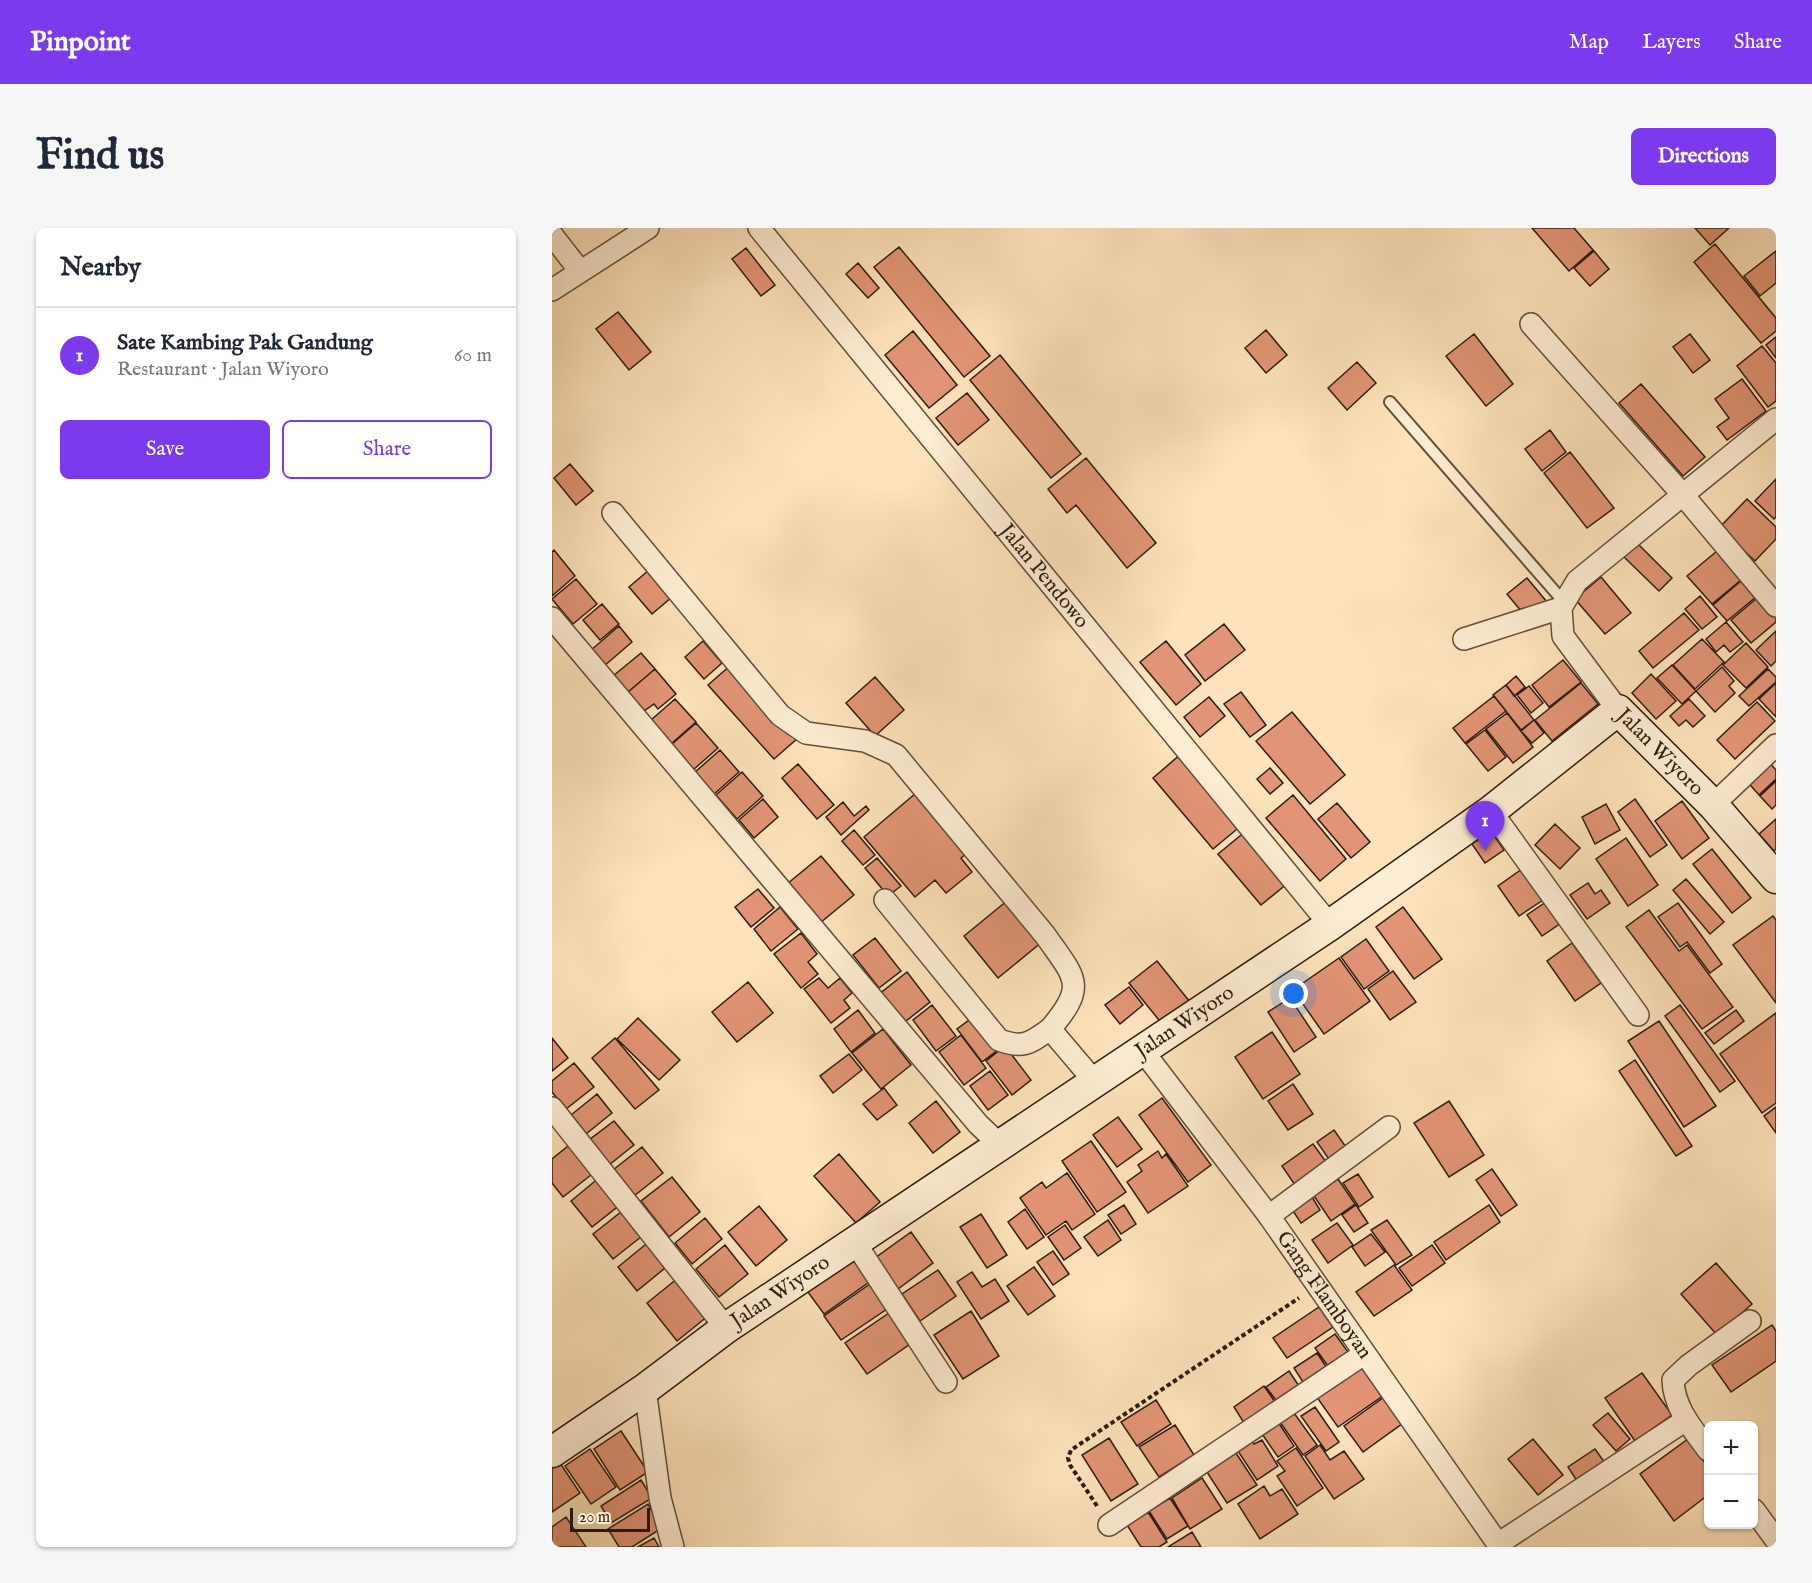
<!DOCTYPE html>
<meta charset="utf-8">
<style>
body{margin:0;font-family:"IM FELL English",serif;background:#f6f6f7;color:#1f2937}
.controls{position:absolute;right:18px;bottom:18px;display:grid;overflow:hidden;border-radius:9px;box-shadow:0 2px 4px #0004}
.controls button{width:54px;height:54px;display:grid;place-items:center;padding:0;border:0;border-bottom:2px solid #e0e1e3;background:#fff;color:#1f2937;font:30px sans-serif}
.scale{position:absolute;left:18px;bottom:15px;width:80px;box-sizing:border-box;padding-left:6px;border:3px solid #2f1c11;border-top:0;font-size:16px;line-height:21px;white-space:nowrap;color:#2f1c11;-webkit-text-stroke:4px #feedd3;paint-order:stroke}
.you{position:absolute;left:742px;top:766px;width:21px;height:21px;margin:-15px;border:4px solid #fff;border-radius:50%;background:#1a73e8;box-shadow:0 0 0 9px #1a73e833}
.badge{display:grid;place-items:center;width:39px;height:39px;border-radius:50%;background:#7c3aed;color:#fff;font-size:20px;font-weight:700}
.pin{position:absolute;translate:-50% -50px;filter:drop-shadow(0 2px 3px #0008)}
.pin::after{content:'';position:absolute;top:32px;width:21px;height:18px;background:inherit;clip-path:polygon(0 0,100% 0,50% 100%)}
.list{margin:0;padding:0;list-style:none}
h2{display:flex;justify-content:space-between;align-items:center;height:78px;margin:0;padding:0 24px;font-size:26px}
h2 small{font-size:20px;font-weight:400;color:#747a83}
.list li{display:grid;grid-template-columns:39px 1fr auto;gap:18px;align-items:center;box-sizing:border-box;height:96px;padding:0 24px;border-top:2px solid #e0e1e3}
.list b{display:block;font-size:22px;white-space:nowrap}
.list p{margin:0;font-size:20px;white-space:nowrap;color:#747a83}
.list em{font-size:20px;font-style:normal;color:#747a83}
.actions{display:flex;gap:12px;padding:18px 24px}
.actions a{flex:1;padding:14px 0;border:2px solid #7c3aed;border-radius:9px;text-align:center;font-size:21px;color:#7c3aed}
.actions .main{background:#7c3aed;color:#fff}
.map{position:relative;flex:none;width:1224px;height:1319px;overflow:hidden;border-radius:9px}
header{display:flex;align-items:center;gap:36px;box-sizing:border-box;height:84px;padding:0 30px;background:#7c3aed;color:#fff}
header strong{font-size:28px}
nav{display:flex;gap:33px;margin-inline-start:auto;font-size:21px}
.intro{display:flex;align-items:center;justify-content:space-between;box-sizing:border-box;height:144px;padding:0 36px}
h1{margin:0;font-size:42px}
.button{padding:15px 27px;border-radius:9px;background:#7c3aed;color:#fff;font-size:21px;font-weight:700}
main{display:flex;gap:36px;padding:0 36px}
aside{flex:1;background:#fff;border-radius:9px;box-shadow:0 2px 4px #0004}
.map>svg:first-child{display:block}
.building{fill:#e29576;stroke:#2f1c11;stroke-width:1.5}
.lines{fill:none;stroke-linecap:round;stroke-linejoin:round}
.lane-casing{stroke:#634e3c;stroke-width:14}
.street-casing{stroke:#634e3c;stroke-width:24}
.secondary-casing{stroke:#2f1c11;stroke-width:33}
.path{stroke:#2f1c11;stroke-width:4;stroke-dasharray:4.5 3;stroke-linecap:butt}
.lane{stroke:#feedd3;stroke-width:10}
.street{stroke:#feedd3;stroke-width:21}
.secondary{stroke:#feedd3;stroke-width:30}
.labels{text-anchor:middle;dominant-baseline:central;stroke-width:4.5;stroke-linejoin:round;paint-order:stroke}
.street-label{font-size:21px;fill:#2f1c11;stroke:#feedd3}
</style>
<header>
<strong>Pinpoint</strong>
<nav><a>Map</a><a>Layers</a><a>Share</a></nav>
</header>
<div class="intro"><h1>Find us</h1><a class="button">Directions</a></div>
<main>
<aside>
<h2>Nearby<small></small></h2>
<ul class="list">
<li><span class="badge">1</span><div><b>Sate Kambing Pak Gandung</b><p>Restaurant · Jalan Wiyoro</p></div><em>60 m</em></li>
</ul>
<div class="actions"><a class="main">Save</a><a>Share</a></div>
</aside>
<div class="map">
<svg width="1224" height="1319" viewBox="0 0 1224 1319">
<rect width="100%" height="100%" fill="#fee3bc"/>
<filter id="stains"><feTurbulence type="fractalNoise" baseFrequency=".00333" numOctaves="4"/><feColorMatrix values="0 0 0 0 .2 0 0 0 0 .09 0 0 0 0 .02 0 0 0 .5 -.17"/></filter>
<radialGradient id="worn" r=".72"><stop offset=".6" stop-color="#630" stop-opacity="0"/><stop offset="1" stop-color="#630" stop-opacity=".3"/></radialGradient>
<path class="building" d="M980,0H1022L1041,22L1017,43Z
M1143,0H1177L1158,17Z
M1163,16L1224,90V103L1209,115L1142,34Z
M347,19L438,128L412,149L322,39Z
M194,20L223,57L209,68L180,31Z
M1042,23L1057,41L1038,58L1022,40Z
M1224,23V55L1208,68L1192,48Z
M306,35L327,60L316,70L294,46Z
M66,84L99,124L77,142L44,101Z
M714,102L735,127L714,145L693,120Z
M361,103L405,157L377,180L333,127Z
M922,106L961,156L934,178L894,128Z
M1138,106L1158,132L1141,145L1121,119Z
M1224,109V130L1214,117Z
M1210,118L1224,135V173L1216,179L1185,138Z
M448,127L529,226L499,250L418,152Z
M805,134L824,155L795,182L776,160Z
M1190,151L1214,183L1175,212L1165,199L1177,190L1163,171Z
M1089,156L1153,229L1131,248L1067,175Z
M415,165L437,192L406,217L384,190Z
M998,202L1014,224L990,243L973,221Z
M1018,224L1062,280L1035,300L992,245Z
M534,230L604,315L575,340L524,277L515,285L496,261Z
M18,236L41,263L24,277L2,250Z
M1224,251V289L1222,291L1203,273Z
M1195,271L1224,299V311L1203,333L1167,300Z
M1085,315L1120,350L1107,363L1072,329Z
M1171,318L1195,347L1160,376L1135,348Z
M2,322L23,348L0,368V324Z
M97,342L120,369L100,386L77,359Z
M1197,346L1211,363L1175,393L1161,377Z
M1049,349L1079,385L1053,406L1023,371Z
M975,350L995,374L975,390L955,366Z
M24,351L45,376L21,396L0,371Z
M1211,365L1224,379V394L1199,415L1179,392Z
M1148,368L1165,389L1150,401L1133,381Z
M50,376L67,396L48,412L31,392Z
M1132,385L1147,402L1101,440L1087,423Z
M1174,394L1191,414L1178,424L1172,417L1164,424L1154,411Z
M672,396L693,422L653,453L633,427Z
M67,398L80,414L51,439L38,423Z
M1224,403V433L1219,438L1204,422Z
M1150,411L1172,434L1143,461L1121,437Z
M151,413L170,435L152,451L133,429Z
M614,413L649,456L624,477L588,434Z
M1194,415L1216,439L1194,460L1171,437Z
M89,425L103,441L75,465L61,448Z
M1011,432L1029,454L997,479L980,457Z
M180,436L246,510L222,531L156,457Z
M1120,437L1144,463L1130,476L1105,450Z
M1170,439L1182,453L1177,458L1183,465L1163,484L1144,463Z
M103,441L124,466L106,481L102,476L92,483L76,464Z
M1216,441L1224,449V454L1197,478L1187,468Z
M1099,446L1124,473L1104,491L1080,465Z
M964,448L973,459L962,468L954,457Z
M323,449L352,482L323,508L294,475Z
M1029,455L1046,476L1000,513L983,492Z
M1224,455V489L1207,471Z
M954,457L982,492L969,502L941,467Z
M977,458L991,475L979,485L965,467Z
M689,464L714,497L698,509L672,476Z
M942,468L954,483L913,515L901,500Z
M657,469L673,488L648,509L632,489Z
M123,471L144,494L119,516L99,492Z
M1137,471L1153,488L1141,499L1134,492L1127,498L1118,488Z
M1205,474L1223,493L1183,531L1165,512Z
M740,484L793,547L758,576L704,513Z
M955,485L981,519L961,535L934,501Z
M982,492L992,505L980,515L969,503Z
M144,495L166,520L141,542L119,517Z
M933,502L954,529L936,543L914,516Z
M168,522L187,544L161,567L142,545Z
M630,525L690,597L661,621L601,550Z
M1215,532L1224,542V551L1207,567L1193,551Z
M246,536L282,577L265,591L230,550Z
M718,540L731,555L718,566L705,551Z
M190,544L211,568L185,591L164,567Z
M1224,553V577L1220,581L1208,568Z
M370,560L421,620L409,630L420,644L394,665L383,652L363,669L312,609Z
M741,567L794,631L768,653L714,590Z
M211,571L226,589L202,610L187,592Z
M1083,571L1115,617L1098,629L1066,584Z
M1130,573L1157,610L1130,631L1103,593Z
M291,574L302,588L314,578L317,582L289,607L274,589Z
M785,575L818,614L799,630L766,591Z
M1054,576L1068,602L1043,616L1030,589Z
M1224,591V621L1222,623L1207,606Z
M1003,596L1028,620L1008,641L983,617Z
M302,602L323,627L311,637L290,613Z
M694,603L736,655L709,677L666,626Z
M939,603L952,622L933,635L920,616Z
M1074,610L1106,657L1076,678L1044,631Z
M1160,621L1199,670L1180,685L1141,636Z
M269,628L302,667L268,695L235,656Z
M325,630L349,658L336,668L313,640Z
M970,641L991,672L967,688L946,658Z
M1134,651L1172,694L1158,706L1121,662Z
M1036,655L1043,666L1049,662L1058,675L1035,691L1018,667Z
M206,661L222,680L199,699L183,679Z
M456,672L490,714L446,750L412,708Z
M994,674L1009,695L990,708L975,687Z
M1126,675L1170,736L1158,745L1135,714L1128,719L1106,689Z
M228,679L246,701L219,723L202,701Z
M851,679L890,731L862,751L824,699Z
M1097,682L1127,723L1135,717L1181,779L1150,801L1074,699Z
M1221,688L1224,692V775L1181,717Z
M249,705L265,726L256,734L266,746L249,760L222,726Z
M323,710L349,743L327,760L301,727Z
M814,711L837,743L812,761L789,729Z
M1020,715L1049,755L1023,773L995,733Z
M787,730L818,773L772,806L741,762Z
M605,733L638,774L611,797L577,755Z
M841,743L864,774L838,792L816,761Z
M355,744L378,774L349,797L326,767Z
M267,750L276,760L288,750L300,765L292,772L298,780L279,795L252,761Z
M196,754L221,785L185,814L160,784Z
M577,759L591,777L568,796L553,777Z
M738,770L764,809L742,824L716,784Z
M380,777L404,808L384,823L361,792Z
M1128,777L1183,853L1168,864L1113,788Z
M306,782L323,805L299,824L282,801Z
M1184,782L1192,793L1162,816L1153,805Z
M1224,785V875L1210,885L1168,826Z
M86,790L128,832L107,852L65,811Z
M420,790L451,818L430,834L405,801Z
M1107,793L1164,878L1132,899L1076,813Z
M331,801L359,837L329,861L300,825Z
M720,804L748,846L711,871L683,829Z
M409,807L434,840L412,857L387,824Z
M0,810L16,830L0,843Z
M63,810L107,862L83,881L40,830Z
M453,818L479,852L460,867L434,833Z
M297,826L310,842L281,865L268,848Z
M1083,832L1140,918L1124,928L1067,843Z
M22,835L42,859L14,881L0,864V853Z
M438,843L456,867L436,882L418,858Z
M741,856L761,886L736,902L716,873Z
M332,860L345,877L325,892L311,876Z
M45,866L60,885L34,906L19,887Z
M610,870L659,937L636,954L587,887Z
M384,873L408,904L381,925L357,895Z
M897,873L932,927L897,949L862,895Z
M1224,879V905L1212,888Z
M566,889L590,921L565,939L541,907Z
M62,893L82,917L57,937L37,912Z
M782,902L796,922L779,934L765,914Z
M539,913L574,964L545,984L510,933Z
M21,914L44,943L11,969L0,955V931Z
M761,916L777,938L745,960L730,938Z
M90,919L111,945L82,968L61,942Z
M606,923L610,930L614,926L636,958L596,985L575,954L590,943L586,937Z
M287,926L328,974L304,995L262,948Z
M940,941L965,977L949,988L924,952Z
M515,945L543,986L520,1002L514,993L494,1007L468,970L490,954L494,960Z
M806,946L821,969L807,979L791,955Z
M48,949L69,976L40,999L19,973Z
M120,949L148,984L117,1009L89,973Z
M786,951L803,976L779,993L762,968Z
M760,969L768,982L749,995L741,983Z
M572,977L584,996L569,1006L556,987Z
M804,977L816,995L802,1004L790,987Z
M937,977L948,994L894,1032L882,1014Z
M207,978L235,1012L204,1038L176,1004Z
M74,980L94,1005L61,1031L41,1006Z
M473,981L492,1009L475,1021L456,994Z
M429,986L455,1027L435,1040L408,999Z
M153,990L170,1011L140,1036L123,1015Z
M556,992L569,1012L546,1028L532,1009Z
M835,992L860,1027L844,1037L819,1002Z
M785,995L801,1017L776,1035L760,1012Z
M513,997L529,1020L512,1032L496,1009Z
M359,1004L381,1035L346,1061L323,1030Z
M819,1006L833,1024L813,1038L800,1019Z
M99,1012L118,1036L85,1063L66,1039Z
M173,1017L196,1046L167,1069L144,1041Z
M880,1017L893,1035L860,1058L847,1040Z
M501,1023L517,1046L501,1057L485,1034Z
M302,1026L320,1052L272,1086L253,1060Z
M1164,1035L1200,1076L1165,1107L1129,1066Z
M842,1037L860,1062L822,1088L804,1064Z
M482,1039L503,1068L476,1087L455,1058Z
M386,1042L404,1068L368,1093L350,1066Z
M420,1044L430,1059L443,1051L457,1073L429,1091L405,1054Z
M126,1050L156,1088L125,1113L95,1075Z
M321,1054L338,1079L289,1112L272,1088Z
M767,1079L781,1099L735,1130L721,1110Z
M340,1083L361,1114L315,1146L293,1115Z
M419,1083L447,1128L411,1151L382,1107Z
M1220,1097L1224,1103V1133L1179,1164L1160,1137Z
M783,1106L801,1131L781,1145L763,1120Z
M765,1125L779,1146L756,1162L742,1140Z
M813,1133L835,1165L786,1199L764,1168Z
M737,1143L751,1164L729,1179L714,1159Z
M1090,1145L1120,1187L1083,1213L1053,1170Z
M712,1158L723,1174L692,1195L682,1179Z
M835,1167L854,1193L811,1224L792,1198Z
M604,1172L619,1196L585,1218L569,1194Z
M763,1179L787,1214L774,1223L749,1188Z
M742,1185L765,1217L751,1227L728,1194Z
M1056,1185L1078,1211L1064,1223L1041,1197Z
M726,1194L742,1218L726,1229L710,1206Z
M623,1197L642,1227L607,1249L587,1219Z
M69,1203L96,1244L68,1262L42,1221Z
M697,1207L702,1216L710,1212L726,1238L705,1252L682,1217Z
M557,1210L586,1256L559,1273L530,1227Z
M981,1211L1011,1247L986,1267L956,1231Z
M1136,1211L1156,1239V1267L1122,1293L1088,1246Z
M768,1217L778,1232L792,1223L812,1251L782,1271L753,1228Z
M680,1219L705,1257L675,1275L651,1238Z
M744,1220L771,1260L745,1278L725,1248L733,1243L725,1233Z
M38,1221L64,1259L39,1276L13,1238Z
M1043,1221L1053,1235L1025,1253L1016,1239Z
M6,1232L28,1265L0,1284V1236Z
M650,1250L670,1281L638,1301L620,1270Z
M89,1252L100,1270L59,1295L49,1278Z
M712,1258L718,1268L730,1261L746,1286L708,1311L686,1276Z
M618,1270L636,1298L615,1311L597,1283Z
M96,1276L110,1300L80,1319H67L56,1301Z
M596,1284L615,1314L607,1319H589L575,1297Z
M14,1289L34,1319H4L0,1314V1299Z
M640,1304L649,1319H616Z
M102,1310L107,1319H86Z"/>
<g class="lines">
<g class="lane-casing">
<path id="lane" d="M838,174L1012,374"/>
</g>
<g class="street-casing">
<g id="street">
<path id="s1" d="M207,0L778,697"/>
<path d="M0,7L28,43"/>
<path d="M0,62L96,0"/>
<path d="M979,96L1131,267L1224,378"/>
<path d="M61,285L228,487L254,505L313,513L344,527L493,707C523,750 536,757 498,801L543,854"/>
<path d="M0,390L426,896L448,917"/>
<path d="M912,411L1009,380"/>
<path d="M1066,482L1011,408L1009,380L1025,353L1224,191"/>
<path d="M1161,577L1224,517"/>
<path d="M939,583L1086,787"/>
<path d="M333,672L447,812C472,821 478,815 498,801"/>
<path id="s2" d="M591,823L717,988L946,1316L1134,1192"/>
<path d="M0,880L174,1100"/>
<path d="M717,988L837,899"/>
<path d="M302,1013L394,1154"/>
<path d="M93,1161L108,1270L121,1319"/>
<path d="M1156,1222C1140,1200 1122,1180 1121,1152L1137,1137L1198,1093"/>
<path d="M1202,1282L1224,1312"/>
<path d="M557,1297L812,1126"/>
</g>
</g>
<g class="secondary-casing">
<g id="secondary">
<path id="s3" d="M0,1224L93,1161L174,1100L778,697L939,583L1066,482L1161,577L1224,650"/>
</g>
</g>
<path class="path" d="M545,1278L518,1237L516,1230L519,1222L747,1070"/>
<use href="#lane" class="lane"/>
<use href="#street" class="street"/>
<use href="#secondary" class="secondary"/>
</g>
<g class="labels">
<g class="street-label">
<text stroke="none"><textPath href="#s1" startOffset="450">Jalan Pendowo</textPath></text>
<text stroke="none"><textPath href="#s3" startOffset="1359">Jalan Wiyoro</textPath></text>
<text stroke="none"><textPath href="#s3" startOffset="765">Jalan Wiyoro</textPath></text>
<text stroke="none"><textPath href="#s3" startOffset="279">Jalan Wiyoro</textPath></text>
<text stroke="none"><textPath href="#s2" startOffset="304">Gang Flamboyan</textPath></text>
</g>
</g>
<rect width="100%" height="100%" filter="url(#stains)"/>
<rect width="100%" height="100%" fill="url(#worn)"/>
</svg>
<div class="controls">
<button>+</button>
<button>−</button>
</div>
<div class="scale">20 m</div>
<div class="you"></div>
<div class="pin badge" style="left:933px;top:623px">1</div>
</div>
</main>
